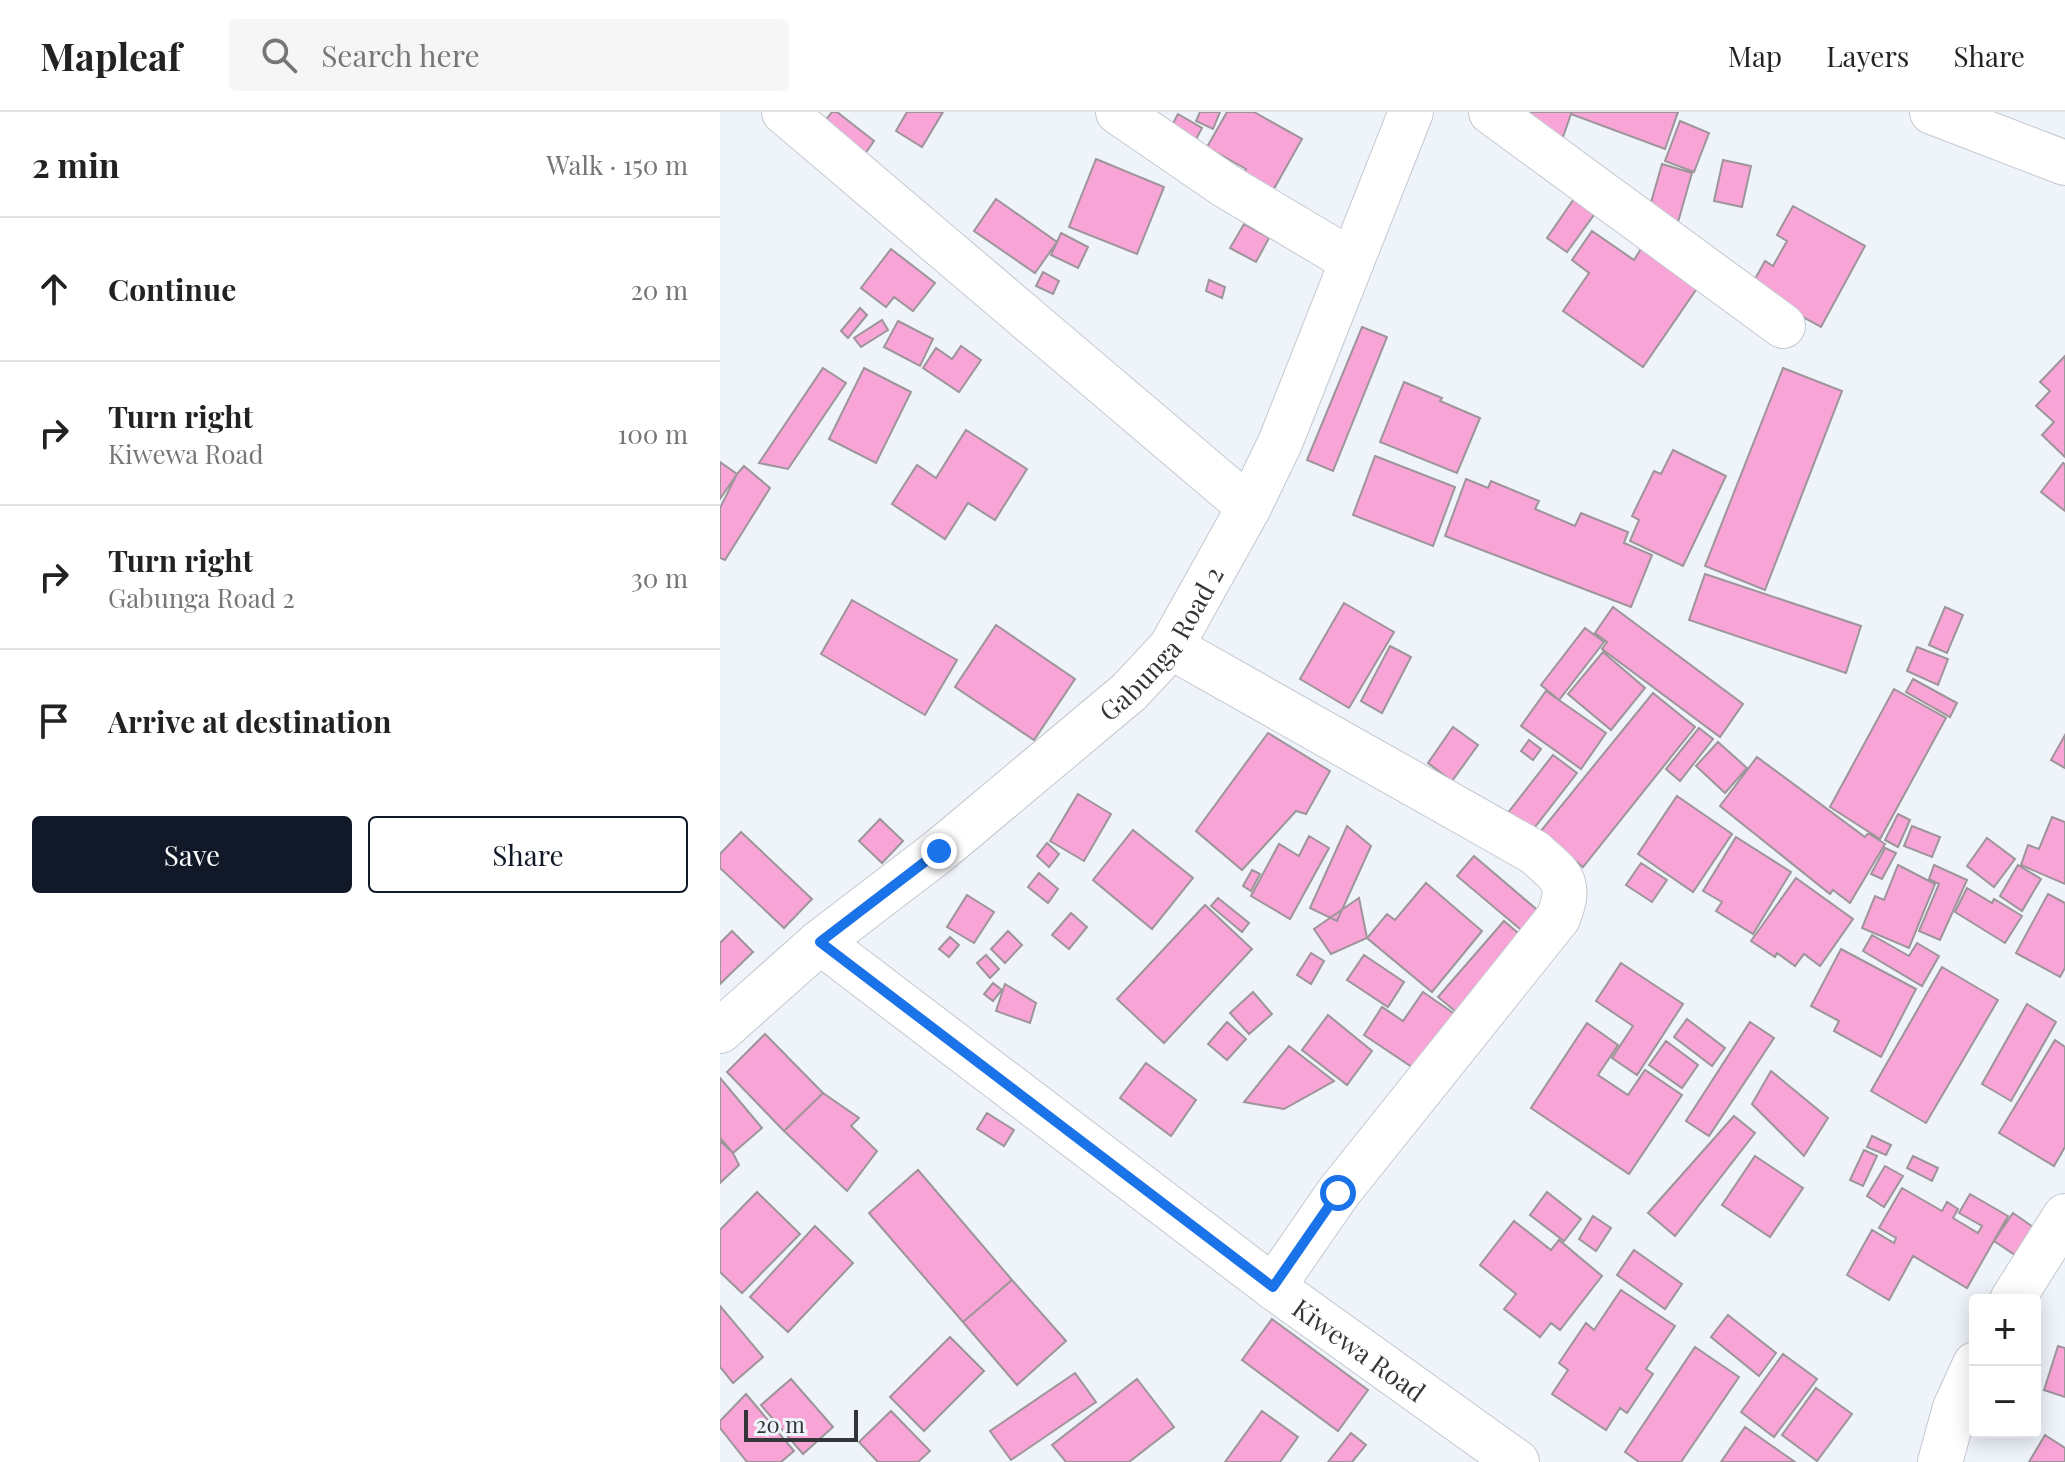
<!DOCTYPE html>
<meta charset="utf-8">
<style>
body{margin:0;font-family:"Playfair Display",serif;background:#f6f6f6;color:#222}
.controls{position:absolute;right:24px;bottom:24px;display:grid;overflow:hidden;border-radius:8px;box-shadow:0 4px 20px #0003}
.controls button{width:72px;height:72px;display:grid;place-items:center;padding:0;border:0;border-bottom:2px solid #e0e0e0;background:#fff;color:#222;font:40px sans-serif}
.scale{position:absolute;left:24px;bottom:20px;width:114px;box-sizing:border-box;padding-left:8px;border:4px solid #333538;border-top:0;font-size:22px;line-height:28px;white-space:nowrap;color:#333538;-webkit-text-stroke:6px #eff4fb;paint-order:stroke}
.stop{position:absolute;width:24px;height:24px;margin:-18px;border:6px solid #1a73e8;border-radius:50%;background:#fff}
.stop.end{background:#1a73e8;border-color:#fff;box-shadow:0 2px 8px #0008}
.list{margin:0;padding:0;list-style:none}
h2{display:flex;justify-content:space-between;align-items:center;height:104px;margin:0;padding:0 32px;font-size:34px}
h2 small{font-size:26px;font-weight:400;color:#767676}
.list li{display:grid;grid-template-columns:52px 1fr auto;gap:24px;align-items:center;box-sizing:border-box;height:144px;padding:0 32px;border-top:2px solid #e0e0e0}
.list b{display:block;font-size:30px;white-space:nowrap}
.list p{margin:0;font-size:26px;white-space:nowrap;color:#767676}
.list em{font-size:26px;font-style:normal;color:#767676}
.actions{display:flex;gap:16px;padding:24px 32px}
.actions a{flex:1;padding:18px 0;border:2px solid #111827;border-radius:8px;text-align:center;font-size:28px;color:#111827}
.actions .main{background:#111827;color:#fff}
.icon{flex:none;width:44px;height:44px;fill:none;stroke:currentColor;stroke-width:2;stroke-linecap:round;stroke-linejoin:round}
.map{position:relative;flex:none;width:1345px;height:1350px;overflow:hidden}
header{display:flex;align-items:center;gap:48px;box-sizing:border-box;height:112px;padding:0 40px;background:#fff;border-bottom:2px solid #e0e0e0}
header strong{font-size:38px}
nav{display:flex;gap:44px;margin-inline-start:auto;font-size:28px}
.search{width:560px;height:72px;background:#f6f6f6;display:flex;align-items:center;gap:20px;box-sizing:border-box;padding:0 28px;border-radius:8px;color:#767676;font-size:30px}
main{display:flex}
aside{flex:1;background:#fff}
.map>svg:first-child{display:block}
.building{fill:#f9a4d7;stroke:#9d9599;stroke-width:2}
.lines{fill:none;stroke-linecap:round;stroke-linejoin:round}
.minor-casing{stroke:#c4c8cf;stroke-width:46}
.minor{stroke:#fff;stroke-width:44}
.route{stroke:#1a73e8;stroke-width:10}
.labels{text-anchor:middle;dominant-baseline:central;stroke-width:8;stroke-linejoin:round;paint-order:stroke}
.street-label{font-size:26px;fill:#333538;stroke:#eff4fb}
</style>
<header>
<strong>Mapleaf</strong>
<div class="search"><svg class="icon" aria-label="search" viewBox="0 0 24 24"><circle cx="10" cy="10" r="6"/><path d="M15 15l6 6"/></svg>Search here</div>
<nav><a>Map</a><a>Layers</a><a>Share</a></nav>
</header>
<main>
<aside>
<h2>2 min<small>Walk · 150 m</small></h2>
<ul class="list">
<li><svg class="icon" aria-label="ahead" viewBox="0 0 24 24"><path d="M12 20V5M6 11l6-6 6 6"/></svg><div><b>Continue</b></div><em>20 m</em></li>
<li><svg class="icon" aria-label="right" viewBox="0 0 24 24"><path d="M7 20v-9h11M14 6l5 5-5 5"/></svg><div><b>Turn right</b><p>Kiwewa Road</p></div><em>100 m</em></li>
<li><svg class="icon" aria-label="right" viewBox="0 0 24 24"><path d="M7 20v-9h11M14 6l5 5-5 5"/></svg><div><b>Turn right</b><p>Gabunga Road 2</p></div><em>30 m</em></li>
<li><svg class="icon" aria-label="arrive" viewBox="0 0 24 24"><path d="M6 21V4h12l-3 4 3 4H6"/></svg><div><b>Arrive at destination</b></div></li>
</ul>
<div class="actions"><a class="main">Save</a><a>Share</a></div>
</aside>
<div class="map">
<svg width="1345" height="1350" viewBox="0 0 1345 1350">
<rect width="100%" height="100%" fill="#eff4fb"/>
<path class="building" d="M112,0H117L154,29L142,46L101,14Z
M187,0H223L202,35L176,19Z
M480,0H500L493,17L476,9Z
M507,0H534L582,27L546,91L516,74L526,57L487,35Z
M800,0H958L945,37L851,2L843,25L797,8Z
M458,2L482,16L474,31L450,17Z
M960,9L989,21L974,60L945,49Z
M376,47L444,75L417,142L349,115Z
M1003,48L1031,54L1022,95L994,89Z
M942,52L972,61L958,110L928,101Z
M858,81L879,96L847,140L827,126Z
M276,87L337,130L315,161L254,119Z
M1073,94L1145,134L1101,215L1030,176L1045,149L1053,154L1067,129L1057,123Z
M524,112L549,126L536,150L510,136Z
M872,119L914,148L924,132L980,172L923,255L843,199L869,161L852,148Z
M341,121L368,135L358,156L331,143Z
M171,137L215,171L193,199L174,185L166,195L141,176Z
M323,160L339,169L333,182L316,174Z
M489,168L505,175L502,186L486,179Z
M140,196L147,203L128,226L121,219Z
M162,208L168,218L141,235L134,226Z
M178,209L213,227L200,254L164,235Z
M642,215L667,225L613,359L587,348Z
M241,234L261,248L239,280L203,256L216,236L232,247Z
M1345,244V345L1322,323L1334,310L1316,294L1330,279L1320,270Z
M103,256L126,271L68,357L39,351Z
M144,256L191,280L156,351L109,327Z
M1063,256L1122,279L1045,478L985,454Z
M684,270L722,286L720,289L760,306L737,361L660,330Z
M246,318L307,357L275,408L248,391L225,427L172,392L197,353L216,366Z
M953,338L1006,364L963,454L910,429L919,408L912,404L934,359L941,362Z
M655,344L735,375L713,434L633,403Z
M0,350L17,362L0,387Z
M1343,351L1345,352V399L1321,380Z
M24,354L50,376L5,448L0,446V396L17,362Z
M746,367L768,376L771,369L819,389L815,397L855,414L861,401L908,420L904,431L932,443L911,495L725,424Z
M985,462L1141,514L1126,561L969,508Z
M132,488L237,548L205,603L101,542Z
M624,491L674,520L629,596L580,567Z
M893,495L1023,592L1000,625L882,537L887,530L875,521Z
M1225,495L1243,503L1227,541L1209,533Z
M276,513L355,567L314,628L235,575Z
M865,516L884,530L839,588L821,573Z
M670,534L691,545L662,601L641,589Z
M1197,535L1228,547L1218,573L1187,559Z
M883,540L925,576L891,618L848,582Z
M1193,567L1237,591L1230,605L1186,580Z
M1174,577L1226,606L1160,727L1110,695Z
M826,579L886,621L861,657L801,614Z
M933,581L975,615L863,755L820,720Z
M733,615L758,633L732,669L708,651Z
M979,616L993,627L960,669L946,657Z
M548,621L610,659L586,702L576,699L522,758L476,719Z
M1345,623V656L1331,648Z
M809,628L821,637L813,648L801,639Z
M998,630L1027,656L1005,681L976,654Z
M833,643L857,661L811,720L787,702Z
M1037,645L1145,725L1148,721L1165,732L1130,791L1113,778L1110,782L1000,694Z
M358,682L391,702L364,749L330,729Z
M957,684L1012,722L973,780L918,742Z
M1178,702L1190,708L1178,735L1165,728Z
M1332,705L1345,710V772L1301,753L1308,733L1319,737Z
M160,707L183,729L162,751L139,729Z
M627,714L651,734L617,809L590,796Z
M1192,714L1220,725L1212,745L1184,734Z
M413,718L473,766L432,817L373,768Z
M21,720L92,787L64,816L0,756V742Z
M589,724L609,736L570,807L531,784L559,732L579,744Z
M1016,725L1071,760L1033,822L996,799L1002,790L983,779Z
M1267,726L1295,747L1274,775L1247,754Z
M327,731L339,742L329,755L317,744Z
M1165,736L1176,741L1162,767L1151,762Z
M754,744L822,802L806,822L737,764Z
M921,751L947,768L932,790L906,773Z
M1178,753L1215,772L1189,836L1142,816L1155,784L1164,788Z
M1214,753L1247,768L1220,828L1199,819L1219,772L1209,767Z
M1298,753L1321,767L1302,799L1280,784Z
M532,758L540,762L531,779L523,774Z
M319,761L338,777L328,791L308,775Z
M1076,766L1133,807L1100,854L1084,842L1075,854L1057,841L1055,845L1031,829Z
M706,771L762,819L712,880L647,826L667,802L675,808Z
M1247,776L1272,791L1274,787L1302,804L1285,831L1235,800Z
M1328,782L1345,791V856L1340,865L1296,841Z
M247,783L274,800L254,831L227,815Z
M498,786L529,811L522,820L491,794Z
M639,786L647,826L611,842L594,817Z
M485,793L532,837L444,931L397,887Z
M351,801L367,815L349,837L332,823Z
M784,809L805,827L740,903L718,885Z
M12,819L33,840L0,872V831Z
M288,819L302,833L285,851L271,837Z
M1152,823L1189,844L1197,831L1219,844L1202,874L1143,839Z
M230,825L239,833L229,845L219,837Z
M1121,837L1196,877L1161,945L1114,919L1119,909L1091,894Z
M591,841L604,849L591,872L577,863Z
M266,843L279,857L270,866L257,851Z
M644,843L684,870L668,895L627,868Z
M901,851L963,892L917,963L892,946L913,914L876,889Z
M1222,855L1278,888L1206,1011L1151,979Z
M273,871L282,878L273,889L264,882Z
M285,872L316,891L310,911L276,899Z
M533,880L552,902L529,922L510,901Z
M703,880L739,905L701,961L644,923L662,895L683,909Z
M1307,892L1336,910L1291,989L1262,972Z
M608,903L652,939L627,973L582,938Z
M967,907L1005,936L992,954L954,925Z
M507,910L526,927L507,948L488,932Z
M1030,910L1054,926L989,1024L966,1009Z
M867,911L898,933L878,963L908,983L925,958L962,983L909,1062L811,996Z
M45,922L103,981L64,1019L7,960Z
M1335,928L1345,935V1035L1334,1054L1279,1021Z
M946,929L978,953L962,976L929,953Z
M569,934L614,969L564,997L524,990Z
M426,951L476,988L451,1024L400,986Z
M1051,959L1108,1006L1084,1044L1032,992Z
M0,966L42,1016L13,1041L0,1026Z
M103,981L139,1006L131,1014L157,1039L127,1079L64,1019Z
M267,1001L294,1018L284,1034L257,1017Z
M1014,1004L1035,1021L955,1124L928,1101Z
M1152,1024L1171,1033L1166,1043L1147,1035Z
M0,1029L13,1041L19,1053L0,1071Z
M1144,1038L1157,1044L1143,1074L1130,1068Z
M1035,1044L1083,1076L1050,1125L1002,1093Z
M1193,1044L1218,1056L1212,1069L1187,1056Z
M1165,1054L1183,1064L1164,1095L1147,1084Z
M198,1058L292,1168L243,1210L149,1101Z
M1182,1076L1222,1099L1227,1090L1238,1097L1233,1106L1258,1121L1262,1114L1239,1101L1250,1082L1288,1104L1247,1176L1193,1144L1169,1188L1127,1163L1152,1118L1174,1131L1176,1126L1159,1116Z
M37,1080L80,1122L22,1181L0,1160V1118Z
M827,1080L861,1107L844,1129L810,1103Z
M1293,1101L1313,1115L1295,1143L1274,1129Z
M873,1104L891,1116L876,1139L859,1127Z
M794,1109L831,1138L839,1128L882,1164L840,1218L831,1211L820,1225L784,1197L796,1182L760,1153Z
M95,1114L133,1151L68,1220L30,1185Z
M914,1138L962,1172L945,1197L897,1163Z
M292,1168L346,1229L297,1273L243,1210Z
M901,1178L955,1214L926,1257L933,1262L907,1301L900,1296L886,1318L832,1282L848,1258L839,1251L866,1211L874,1218Z
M0,1194L43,1245L13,1271L0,1255Z
M1008,1203L1056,1241L1039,1264L991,1225Z
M552,1207L648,1278L618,1319L522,1248Z
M230,1225L264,1259L204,1319L170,1285Z
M1338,1234L1345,1236V1285L1324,1278Z
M975,1235L1019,1265L961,1350H919L905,1340Z
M1063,1242L1097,1267L1054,1325L1021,1300Z
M355,1261L376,1290L291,1348L270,1319Z
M71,1267L113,1315L83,1342L41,1293Z
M417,1267L454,1315L409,1350H346L332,1333Z
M1096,1276L1132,1302L1097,1349L1062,1323Z
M26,1282L74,1339L61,1350H27L0,1316V1309Z
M171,1299L210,1339L198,1350H158L139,1330Z
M542,1299L578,1325L560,1350H505Z
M1025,1315L1075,1350H1001Z
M631,1321L646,1333L632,1350H608Z
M1325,1323L1345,1336V1350H1309Z"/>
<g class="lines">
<g class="minor-casing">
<g id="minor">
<path d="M64,0L529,395"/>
<path d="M398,0L506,74L632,149"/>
<path d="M771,0L1063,214"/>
<path d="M1212,0L1345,51"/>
<path d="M451,535L814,740C841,764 853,769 838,806L618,1081L553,1175"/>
<path id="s1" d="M100,830L553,1175L797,1350"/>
<path id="s2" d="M0,919L100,830L219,739L409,580L451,535L529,395L560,331L691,0"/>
<path d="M1292,1188L1345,1104"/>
<path d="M1220,1350L1235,1296L1255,1252"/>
</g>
</g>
<use href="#minor" class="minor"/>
</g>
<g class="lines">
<path class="route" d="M219,739L100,830L553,1175L618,1081"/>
</g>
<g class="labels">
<g class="street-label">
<text stroke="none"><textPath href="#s2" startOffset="590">Gabunga Road 2</textPath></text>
<text stroke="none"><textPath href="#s1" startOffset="676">Kiwewa Road</textPath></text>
</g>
</g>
</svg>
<div class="controls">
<button>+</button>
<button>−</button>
</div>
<div class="scale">20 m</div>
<div class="stop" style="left:618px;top:1081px"></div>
<div class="stop end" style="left:219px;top:739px"></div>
</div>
</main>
